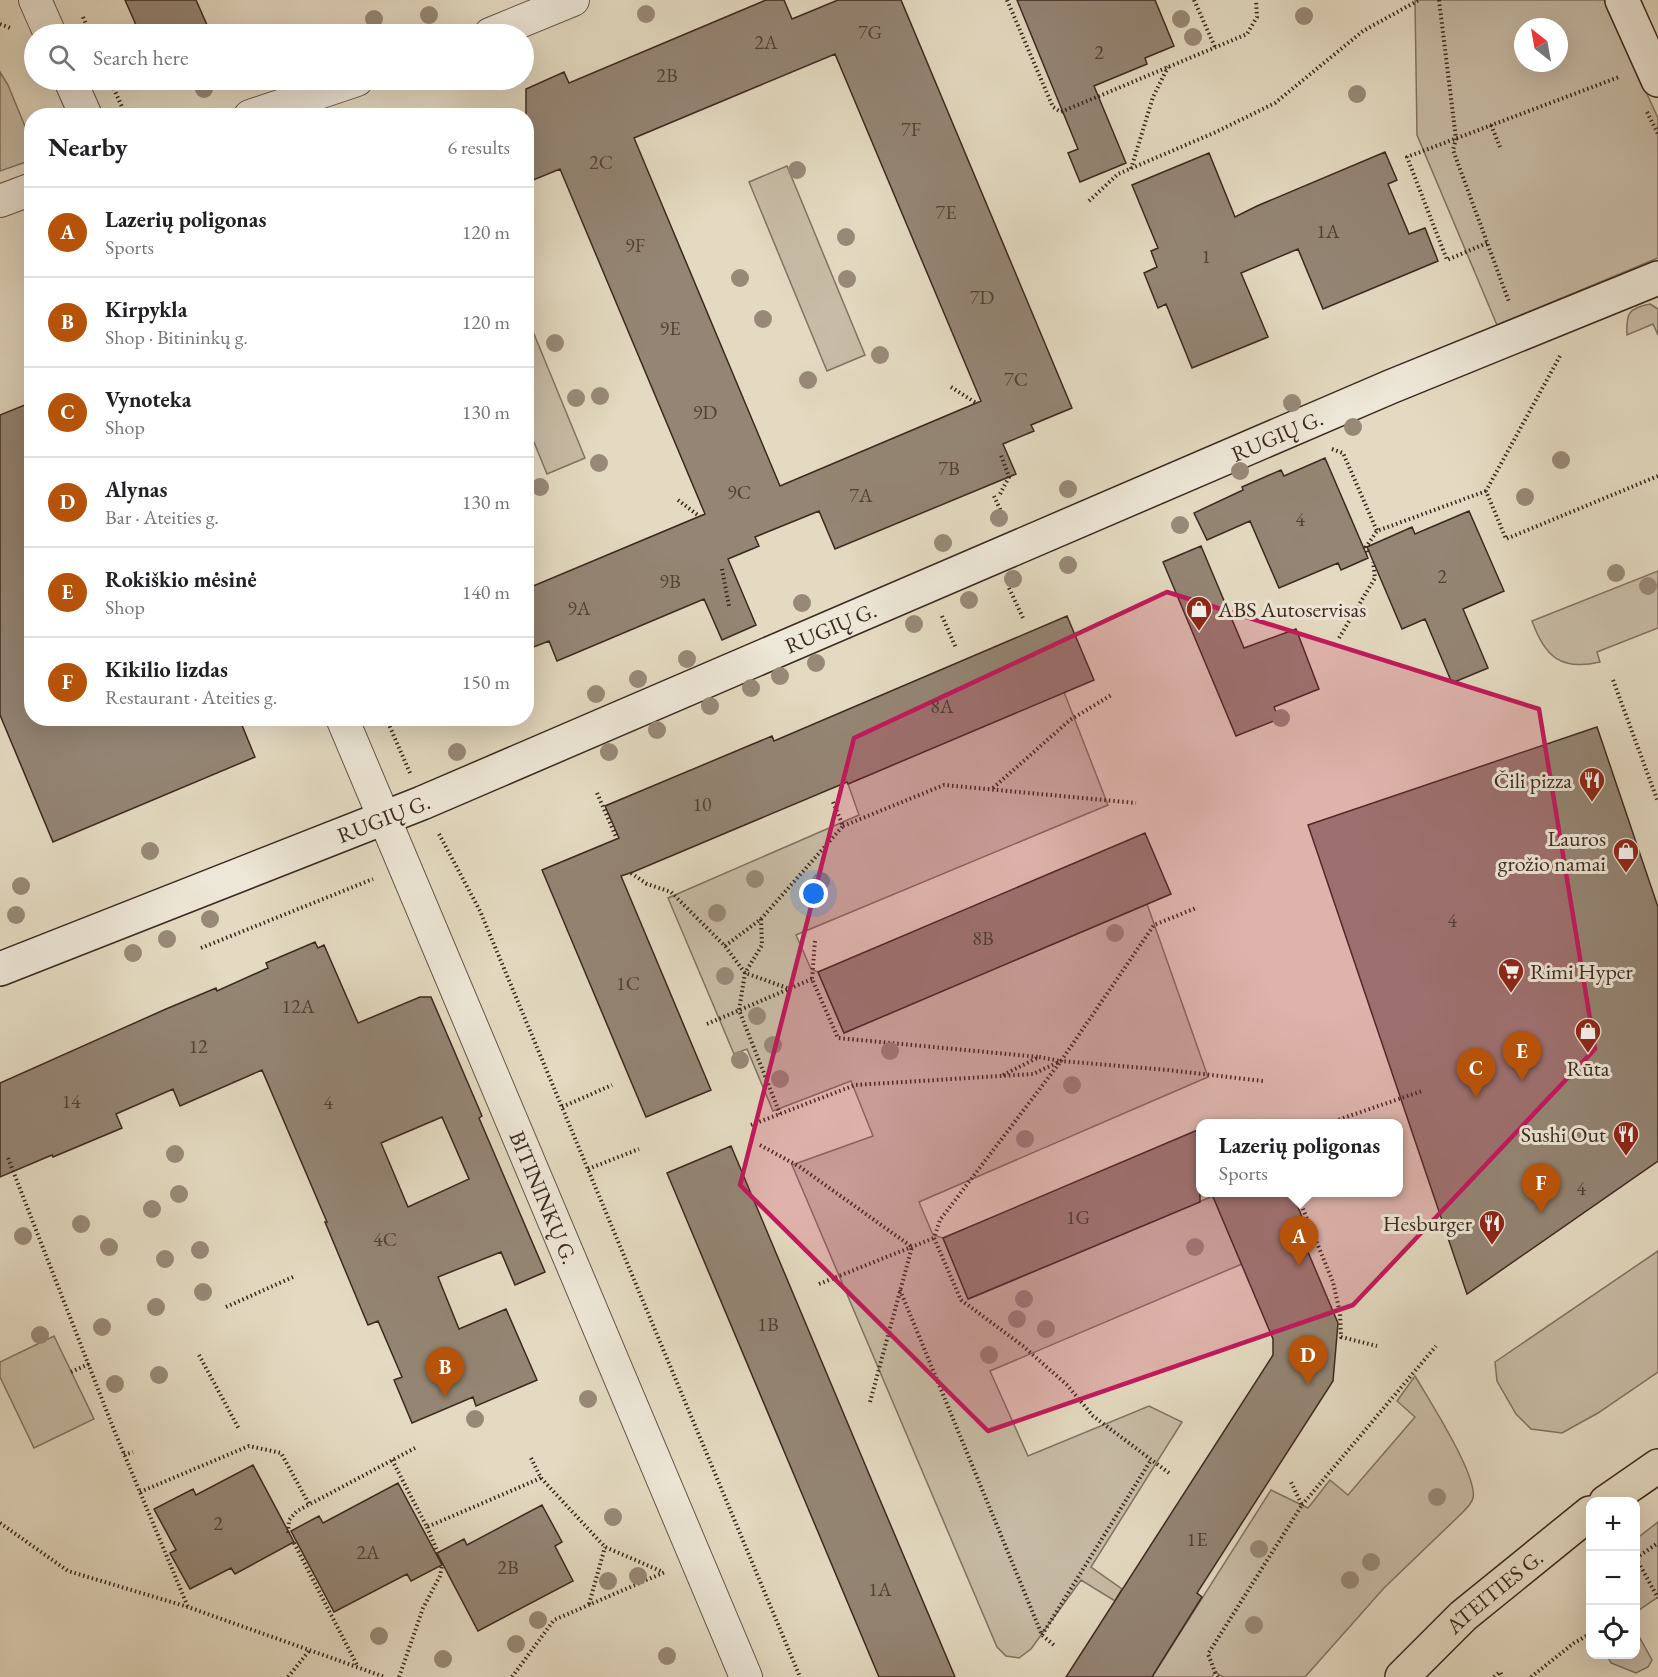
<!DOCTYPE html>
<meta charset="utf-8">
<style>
body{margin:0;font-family:"EB Garamond",serif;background:#f6f6f6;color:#202124}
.controls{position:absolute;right:18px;bottom:18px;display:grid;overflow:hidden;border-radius:12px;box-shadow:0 6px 24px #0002}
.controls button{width:54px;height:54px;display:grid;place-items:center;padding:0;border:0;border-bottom:2px solid #e0e0e0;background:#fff;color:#202124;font:30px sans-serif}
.compass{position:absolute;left:1514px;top:18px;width:54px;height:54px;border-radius:50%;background:#fff;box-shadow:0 6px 24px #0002;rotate:329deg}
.you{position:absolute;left:814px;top:894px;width:21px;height:21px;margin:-15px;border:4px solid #fff;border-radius:50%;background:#1a73e8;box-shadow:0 0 0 9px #1a73e833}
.badge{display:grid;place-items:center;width:39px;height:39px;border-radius:50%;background:#b45309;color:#fff;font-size:20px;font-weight:700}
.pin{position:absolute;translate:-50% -50px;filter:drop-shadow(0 2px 3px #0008)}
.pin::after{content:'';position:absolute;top:32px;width:21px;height:18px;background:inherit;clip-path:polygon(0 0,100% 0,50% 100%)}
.popup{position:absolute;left:1196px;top:1119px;width:207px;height:78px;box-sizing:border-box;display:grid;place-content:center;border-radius:12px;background:#fff;filter:drop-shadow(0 2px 4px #0005);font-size:20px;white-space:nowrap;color:#757577}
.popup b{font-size:22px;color:#202124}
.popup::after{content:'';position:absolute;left:50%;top:100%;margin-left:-12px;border:12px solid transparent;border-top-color:#fff}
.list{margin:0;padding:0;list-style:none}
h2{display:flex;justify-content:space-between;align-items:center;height:78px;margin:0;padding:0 24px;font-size:26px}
h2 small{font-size:20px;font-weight:400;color:#757577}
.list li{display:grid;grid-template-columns:39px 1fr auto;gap:18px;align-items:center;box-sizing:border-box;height:90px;padding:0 24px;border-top:2px solid #e0e0e0}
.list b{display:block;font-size:22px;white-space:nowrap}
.list p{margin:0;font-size:20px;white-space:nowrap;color:#757577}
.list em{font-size:20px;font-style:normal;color:#757577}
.icon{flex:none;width:33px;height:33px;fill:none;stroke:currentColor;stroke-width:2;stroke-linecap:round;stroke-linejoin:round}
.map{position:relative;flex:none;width:1658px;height:1677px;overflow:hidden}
.search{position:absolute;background:#fff;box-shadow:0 6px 24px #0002;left:24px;top:24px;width:510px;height:66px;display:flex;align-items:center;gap:15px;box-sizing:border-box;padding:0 21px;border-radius:33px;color:#757577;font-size:22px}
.panel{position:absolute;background:#fff;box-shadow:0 6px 24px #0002;left:24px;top:108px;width:510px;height:618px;border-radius:24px}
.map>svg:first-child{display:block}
.green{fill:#c8bca6;stroke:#827263;stroke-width:1.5;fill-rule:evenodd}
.building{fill:#948574;stroke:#3d2820;stroke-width:1.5;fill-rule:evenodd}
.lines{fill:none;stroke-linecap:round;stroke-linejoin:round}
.street-casing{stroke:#675448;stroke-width:34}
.secondary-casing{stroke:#3d2820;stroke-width:36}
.primary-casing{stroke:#3d2820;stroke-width:36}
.path{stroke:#3d2820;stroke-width:4;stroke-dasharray:1.5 3;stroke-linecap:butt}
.street{stroke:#ede7d7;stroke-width:32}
.secondary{stroke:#ede7d7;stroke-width:33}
.primary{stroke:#e4dac1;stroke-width:33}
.tree{fill:#988977}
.marked{fill:#c2185b;fill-opacity:0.2;stroke:#c2185b;stroke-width:4.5;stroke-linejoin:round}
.labels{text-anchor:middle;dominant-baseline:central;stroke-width:6;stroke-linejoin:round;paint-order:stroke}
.number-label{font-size:20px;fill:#533f35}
.street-label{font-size:22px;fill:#3d2820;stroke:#ede7d7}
.poi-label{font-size:22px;fill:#3d2820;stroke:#ede7d7;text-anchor:end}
</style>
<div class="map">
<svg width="1658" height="1677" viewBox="0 0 1658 1677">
<rect width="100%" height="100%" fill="#e4dac1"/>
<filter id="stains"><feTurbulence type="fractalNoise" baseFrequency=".00333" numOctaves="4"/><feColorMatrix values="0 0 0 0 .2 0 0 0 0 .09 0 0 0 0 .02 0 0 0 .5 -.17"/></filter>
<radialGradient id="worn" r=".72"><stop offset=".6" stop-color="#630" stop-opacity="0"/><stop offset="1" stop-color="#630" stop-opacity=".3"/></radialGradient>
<path class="green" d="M1415,0H1604L1658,118V258L1497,325L1417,135ZM1523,27H1559V63H1523Z
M0,72L8,85L29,136L26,162L0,171Z
M787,166L865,355L827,371L749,182Z
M1650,304L1658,309V335L1653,324L1627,335C1626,314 1628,308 1650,304Z
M527,317L585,458L547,474L527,425Z
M1658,571V628L1597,652L1600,662C1561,671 1545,657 1532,621Z
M1064,692L1108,805L796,935L811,969L818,972L844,1033L1147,904L1208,1077L919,1202L933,1235L943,1238L969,1299L1213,1196L1242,1264L990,1371L1028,1456L1149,1406L1182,1422L1091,1567L1122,1589L1115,1601L1081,1580L1031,1649L1019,1658L1006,1656L997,1647L792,1165L873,1136L851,1081L773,1111L747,1049L734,1054L668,898L859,815L848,784Z
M1658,1251V1372L1598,1413L1562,1433L1531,1429L1516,1414L1497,1381L1495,1362Z
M54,1336L94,1419L34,1448L0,1377V1362Z
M1415,1376C1428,1398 1478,1476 1473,1498C1472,1503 1466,1509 1462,1513L1384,1588L1305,1677H1223L1215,1672L1212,1677H1152L1271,1490L1308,1508L1330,1480L1348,1495L1415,1417L1397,1401Z
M1658,1522V1597L1636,1612V1539Z
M1636,1631L1652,1660L1648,1667L1636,1673L1611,1663L1607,1655L1636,1654Z"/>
<path class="building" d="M125,0H196L211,34H140Z
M766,0H784L792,19L838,0H901L1072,408L1031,425L1034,431L1003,444L1016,474L835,549L819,511L755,537L759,546L728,559L756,625L722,640L704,599L557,661L549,641L526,650V589L705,514L560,169L526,183V89L564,72L569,83ZM835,54L981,401L780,486L634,138Z
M1017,0H1155L1174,46L1145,58L1147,64L1094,86L1126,163L1080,182L1068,153L1078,149Z
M1385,152L1397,180L1388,184L1409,234L1425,228L1438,261L1323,309L1298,249L1241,273L1268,337L1192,368L1166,304L1158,308L1144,273L1157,267L1151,251L1158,248L1132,185L1209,153L1235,217L1257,206Z
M32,402V718H239L255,757L53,842L0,715V415Z
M1325,458L1368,558L1341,570L1338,563L1279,588L1250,521L1207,540L1194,513L1243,490L1242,487L1281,470L1284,476Z
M1469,511L1504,591L1463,609L1488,668L1452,683L1425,619L1402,629L1367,547L1412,527L1415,534Z
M1201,546L1244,648L1296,629L1319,689L1274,707L1279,719L1236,736L1163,562Z
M1067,616L1094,680L848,784L847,782L633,872L621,876L711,1090L646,1117L542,870L619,838L605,806L772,736L774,741Z
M1597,727L1658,907V1161L1467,1294L1308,825Z
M1145,833L1171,894L844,1033L818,972Z
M315,942L318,948L324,945L358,1023L420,997H431L482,1116L479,1118L545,1272L515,1285L501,1252L438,1277L459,1329L506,1309L537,1380L476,1406L473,1397L412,1423L394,1380L402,1377L378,1321L368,1325L325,1222H327L262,1070L180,1106L173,1089L116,1114L122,1128L53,1157L52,1155L0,1177V1083L166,1009L216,988L217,991L268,968L266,963ZM442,1117L469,1179L408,1207L381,1143Z
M1200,1129V1202L968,1299L943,1238Z
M731,1146L869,1474L955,1677H879L805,1501L667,1173Z
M1211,1192H1292L1312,1242L1305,1245L1338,1323L1333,1381L1197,1593L1202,1597L1152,1677H1066L1273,1355V1339Z
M253,1465L294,1542L235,1574L231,1568L190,1589L170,1553L176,1550L154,1509L193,1489L196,1495Z
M398,1483L442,1565L411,1581L407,1574L334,1612L291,1531L319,1516L323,1523Z
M542,1505L562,1542L555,1546L573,1581L478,1631L437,1553L464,1539L467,1545Z"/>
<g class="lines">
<g class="street-casing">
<g id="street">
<path d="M35,0L50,34"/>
<path d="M490,34L573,0"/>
<path d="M70,80L86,116"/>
<path d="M250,116L357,80"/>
<path d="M0,201L32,189"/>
<path id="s1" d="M342,718L746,1677"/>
</g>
</g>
<g class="secondary-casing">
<g id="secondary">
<path d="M1622,0L1658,80"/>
<path id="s2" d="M0,969L422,803L1390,387L1658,278"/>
</g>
</g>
<g class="primary-casing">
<g id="primary">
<path d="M1606,1502L1658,1466"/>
<path id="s3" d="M1402,1677L1463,1616L1590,1513"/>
</g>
</g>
<path class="path" d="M1007,0L1053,107L1061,112L1247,34L1257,17L1256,0
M1194,0L1215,47
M1439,0L1456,139L1453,150L1509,302
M83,17L90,34
M0,24L10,28
M110,80L126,116
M1647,112L1658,134
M1491,125L1500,147
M1131,169L1153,97L1168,67
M1089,201L1118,174L1216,132L1275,103L1363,31L1419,0
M1487,243L1447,260L1407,157L1619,77
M1560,356L1486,491L1506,539L1658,476
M951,387L976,403
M1332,449L1343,453L1377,531L1486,491
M1000,494L1009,477L1001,455
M994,496L1004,518
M678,500L699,516
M1368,552L1366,547L1377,531
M722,569L729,606
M1009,588L1023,618
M942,616L956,648
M1339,638L1375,578L1373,562
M1613,680L1658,802
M386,718L410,773
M993,788L1070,720L1113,694
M597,793L617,839
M843,826L944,785L1136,803
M439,834L480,911L800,1677
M631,873L647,884L671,892L725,946L745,973L790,989
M761,919L762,945L745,973L739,1010L780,1114
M815,941L812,979L838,1038L1039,1057
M725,946L761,919L843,826L833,802
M201,948L373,879
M707,1024L812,979
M1003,1075L1039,1057L1060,1061
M562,1107L612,1085
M1326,1124L1422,1091
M751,1125L855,1085L1033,1074L1061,1061L1168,1070L1263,1081
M760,1145L800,1167L912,1247
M8,1158L114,1430L188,1607
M588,1169L639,1149
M1296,1192L1333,1282L1340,1313L1341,1337L1377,1346
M819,1284L934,1238
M900,1290L1042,1635L1056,1647
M226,1307L293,1277
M199,1355L239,1429
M71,1372L89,1364
M870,1402L912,1247
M124,1455L133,1452
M531,1458L541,1478L605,1547L663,1572
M392,1460L427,1527L541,1478
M1169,1473L1093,1416L1067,1385L1023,1346L961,1300L934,1238L940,1220L1061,1061L1154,925L1196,908
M140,1492L249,1446L281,1453L309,1504
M1302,1505L1436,1346
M0,1523L68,1571L188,1607L385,1677
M427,1527L438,1553
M288,1533L289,1520L297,1511L415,1448
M294,1543L358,1667
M1636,1558L1658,1598
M1636,1558L1658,1543
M589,1604L605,1547
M1042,1635L1151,1460
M288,1677L309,1651
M399,1677L423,1608L440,1576L442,1565
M512,1677L554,1620L665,1572
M1218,1677L1215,1672L1208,1654L1302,1505L1290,1480
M1494,1677L1500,1672L1503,1677
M1531,1677L1574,1643L1590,1634"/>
<use href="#street" class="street"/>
<use href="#secondary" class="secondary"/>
<use href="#primary" class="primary"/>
</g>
<g class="tree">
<circle cx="646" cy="14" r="9"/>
<circle cx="429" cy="15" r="9"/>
<circle cx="1304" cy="16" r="9"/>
<circle cx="374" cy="19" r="9"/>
<circle cx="1181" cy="19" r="9"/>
<circle cx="1193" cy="37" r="9"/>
<circle cx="204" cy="89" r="9"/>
<circle cx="1357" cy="94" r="9"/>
<circle cx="797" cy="170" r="9"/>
<circle cx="846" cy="237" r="9"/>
<circle cx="740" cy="278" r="9"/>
<circle cx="847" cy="279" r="9"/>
<circle cx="763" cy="319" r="9"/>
<circle cx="555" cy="343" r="9"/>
<circle cx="880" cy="355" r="9"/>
<circle cx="808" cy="380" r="9"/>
<circle cx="600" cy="396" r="9"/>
<circle cx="576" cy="398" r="9"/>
<circle cx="1292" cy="403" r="9"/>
<circle cx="1353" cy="427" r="9"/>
<circle cx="1561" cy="460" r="9"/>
<circle cx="599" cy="463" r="9"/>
<circle cx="1240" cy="471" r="9"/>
<circle cx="540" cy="487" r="9"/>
<circle cx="1068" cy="489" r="9"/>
<circle cx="1525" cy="497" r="9"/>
<circle cx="999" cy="518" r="9"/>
<circle cx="1180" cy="525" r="9"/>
<circle cx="943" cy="543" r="9"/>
<circle cx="1068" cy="565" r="9"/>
<circle cx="1616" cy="573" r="9"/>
<circle cx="1013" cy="579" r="9"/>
<circle cx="1648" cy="586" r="9"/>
<circle cx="969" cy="600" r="9"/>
<circle cx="802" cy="603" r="9"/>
<circle cx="914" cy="624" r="9"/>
<circle cx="687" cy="659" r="9"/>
<circle cx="816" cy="663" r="9"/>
<circle cx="780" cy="676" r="9"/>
<circle cx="638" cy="679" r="9"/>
<circle cx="751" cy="688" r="9"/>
<circle cx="596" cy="694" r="9"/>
<circle cx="710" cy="706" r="9"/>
<circle cx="1281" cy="718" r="9"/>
<circle cx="657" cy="730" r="9"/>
<circle cx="457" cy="752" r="9"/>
<circle cx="609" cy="752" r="9"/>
<circle cx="150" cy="851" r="9"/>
<circle cx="755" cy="879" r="9"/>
<circle cx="821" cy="881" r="9"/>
<circle cx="21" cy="886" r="9"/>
<circle cx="717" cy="913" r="9"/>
<circle cx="16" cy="915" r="9"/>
<circle cx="210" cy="919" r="9"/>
<circle cx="1115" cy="933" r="9"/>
<circle cx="167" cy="939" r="9"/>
<circle cx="133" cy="953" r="9"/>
<circle cx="725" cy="976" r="9"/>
<circle cx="757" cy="1016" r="9"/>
<circle cx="773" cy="1045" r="9"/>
<circle cx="890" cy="1051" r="9"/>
<circle cx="740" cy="1060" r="9"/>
<circle cx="780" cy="1079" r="9"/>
<circle cx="1072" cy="1085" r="9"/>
<circle cx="1025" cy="1139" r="9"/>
<circle cx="175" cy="1154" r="9"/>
<circle cx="179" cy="1194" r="9"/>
<circle cx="152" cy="1209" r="9"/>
<circle cx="81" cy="1224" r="9"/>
<circle cx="23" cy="1236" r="9"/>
<circle cx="109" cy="1247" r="9"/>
<circle cx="1195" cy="1247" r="9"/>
<circle cx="200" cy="1250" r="9"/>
<circle cx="165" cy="1259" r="9"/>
<circle cx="203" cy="1292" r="9"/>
<circle cx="1024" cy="1299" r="9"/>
<circle cx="156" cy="1307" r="9"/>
<circle cx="1017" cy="1319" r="9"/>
<circle cx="102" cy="1327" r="9"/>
<circle cx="1046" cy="1329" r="9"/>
<circle cx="40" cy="1335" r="9"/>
<circle cx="989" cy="1355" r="9"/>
<circle cx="159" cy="1375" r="9"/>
<circle cx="115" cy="1384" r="9"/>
<circle cx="588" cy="1399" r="9"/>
<circle cx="475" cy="1419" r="9"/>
<circle cx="1437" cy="1497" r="9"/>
<circle cx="613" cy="1517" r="9"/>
<circle cx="1259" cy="1549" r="9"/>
<circle cx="1371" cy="1562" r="9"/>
<circle cx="638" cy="1576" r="9"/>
<circle cx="1350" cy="1580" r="9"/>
<circle cx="608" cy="1581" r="9"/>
<circle cx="538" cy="1620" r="9"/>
<circle cx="1254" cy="1625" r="9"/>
<circle cx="379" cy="1636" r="9"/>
<circle cx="516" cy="1644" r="9"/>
<circle cx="667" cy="1656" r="9"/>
<circle cx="443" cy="1659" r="9"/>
</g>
<path class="marked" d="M1167,592L1539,709L1595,1049L1353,1305L988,1431L740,1185L854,738Z"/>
<defs>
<g id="shop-pin" transform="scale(1.35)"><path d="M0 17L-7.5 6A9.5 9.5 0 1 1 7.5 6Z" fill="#8f2418" stroke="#ede7d7"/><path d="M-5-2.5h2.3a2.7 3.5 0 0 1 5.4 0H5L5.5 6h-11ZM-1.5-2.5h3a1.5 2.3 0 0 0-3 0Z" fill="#fff"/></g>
<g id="restaurant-pin" transform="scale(1.35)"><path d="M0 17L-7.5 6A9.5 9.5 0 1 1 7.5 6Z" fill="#8f2418" stroke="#ede7d7"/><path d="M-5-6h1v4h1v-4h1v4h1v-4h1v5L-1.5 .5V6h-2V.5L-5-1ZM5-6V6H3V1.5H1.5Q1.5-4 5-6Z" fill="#fff"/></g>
<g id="supermarket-pin" transform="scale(1.35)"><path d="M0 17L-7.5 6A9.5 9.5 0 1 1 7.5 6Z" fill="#8f2418" stroke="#ede7d7"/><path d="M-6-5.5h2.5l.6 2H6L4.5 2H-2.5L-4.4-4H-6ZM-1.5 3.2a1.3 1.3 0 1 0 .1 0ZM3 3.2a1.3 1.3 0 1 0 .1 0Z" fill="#fff"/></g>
</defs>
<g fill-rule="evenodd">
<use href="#shop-pin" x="1199" y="609"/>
<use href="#restaurant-pin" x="1592" y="780"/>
<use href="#shop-pin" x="1626" y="851"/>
<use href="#supermarket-pin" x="1511" y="971"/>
<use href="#shop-pin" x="1588" y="1031"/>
<use href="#restaurant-pin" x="1626" y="1134"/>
<use href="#restaurant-pin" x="1492" y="1223"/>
</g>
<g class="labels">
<g class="number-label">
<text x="870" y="32">7G</text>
<text x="766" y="42">2A</text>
<text x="1099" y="52">2</text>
<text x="667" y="75">2B</text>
<text x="911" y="129">7F</text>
<text x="601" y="162">2C</text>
<text x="946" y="212">7E</text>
<text x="1328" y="231">1A</text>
<text x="635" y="245">9F</text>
<text x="1206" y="256">1</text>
<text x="982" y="297">7D</text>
<text x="670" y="328">9E</text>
<text x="1016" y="379">7C</text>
<text x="705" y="412">9D</text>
<text x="949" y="468">7B</text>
<text x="739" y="492">9C</text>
<text x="861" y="495">7A</text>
<text x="1300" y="519">4</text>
<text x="1442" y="576">2</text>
<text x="670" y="581">9B</text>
<text x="579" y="608">9A</text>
<text x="942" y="706">8A</text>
<text x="702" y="804">10</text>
<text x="1452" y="920">4</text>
<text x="983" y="938">8B</text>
<text x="628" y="983">1C</text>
<text x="298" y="1006">12A</text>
<text x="198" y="1046">12</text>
<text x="71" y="1101">14</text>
<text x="328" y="1102">4</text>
<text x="1581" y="1188">4</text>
<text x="1078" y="1217">1G</text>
<text x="385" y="1239">4C</text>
<text x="768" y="1324">1B</text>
<text x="218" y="1523">2</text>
<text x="1197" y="1539">1E</text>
<text x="368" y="1552">2A</text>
<text x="508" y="1567">2B</text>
<text x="880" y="1589">1A</text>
</g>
<g class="street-label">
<text stroke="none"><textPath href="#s2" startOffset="1384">RUGIŲ G.</textPath></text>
<text stroke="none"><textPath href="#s2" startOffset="898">RUGIŲ G.</textPath></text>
<text stroke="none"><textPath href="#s2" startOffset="412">RUGIŲ G.</textPath></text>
<text stroke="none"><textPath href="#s1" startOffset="520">BITININKŲ G.</textPath></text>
<text stroke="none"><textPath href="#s3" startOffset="126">ATEITIES G.</textPath></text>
</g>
<g class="poi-label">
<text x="1218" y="609" text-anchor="start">ABS Autoservisas</text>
<text x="1572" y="780">Čili pizza</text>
<text x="1606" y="838">Lauros<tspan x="1606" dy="25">grožio namai</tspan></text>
<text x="1530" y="971" text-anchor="start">Rimi Hyper</text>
<text x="1588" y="1068" text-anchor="middle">Rūta</text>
<text x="1606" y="1134">Sushi Out</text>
<text x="1472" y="1223">Hesburger</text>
</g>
</g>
<rect width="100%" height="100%" filter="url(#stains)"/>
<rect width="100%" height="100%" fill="url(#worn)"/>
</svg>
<div class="controls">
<button>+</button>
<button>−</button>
<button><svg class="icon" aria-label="locate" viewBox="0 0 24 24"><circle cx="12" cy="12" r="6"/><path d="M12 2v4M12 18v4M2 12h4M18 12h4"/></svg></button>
</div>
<svg class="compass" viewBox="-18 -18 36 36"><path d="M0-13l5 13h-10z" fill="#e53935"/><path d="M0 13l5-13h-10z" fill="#757577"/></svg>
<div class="you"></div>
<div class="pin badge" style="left:1299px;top:1266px">A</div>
<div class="popup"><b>Lazerių poligonas</b>Sports</div>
<div class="pin badge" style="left:445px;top:1397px">B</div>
<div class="pin badge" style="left:1476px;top:1098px">C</div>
<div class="pin badge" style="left:1308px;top:1385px">D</div>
<div class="pin badge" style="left:1522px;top:1081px">E</div>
<div class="pin badge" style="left:1541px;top:1213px">F</div>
<div class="search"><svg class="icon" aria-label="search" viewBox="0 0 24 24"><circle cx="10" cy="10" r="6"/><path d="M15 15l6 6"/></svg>Search here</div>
<section class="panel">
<h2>Nearby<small>6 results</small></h2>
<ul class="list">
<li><span class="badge">A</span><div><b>Lazerių poligonas</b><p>Sports</p></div><em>120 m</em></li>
<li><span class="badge">B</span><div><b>Kirpykla</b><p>Shop · Bitininkų g.</p></div><em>120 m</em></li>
<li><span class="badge">C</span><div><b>Vynoteka</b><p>Shop</p></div><em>130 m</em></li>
<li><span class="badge">D</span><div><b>Alynas</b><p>Bar · Ateities g.</p></div><em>130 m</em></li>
<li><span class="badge">E</span><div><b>Rokiškio mėsinė</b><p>Shop</p></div><em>140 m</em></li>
<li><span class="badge">F</span><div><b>Kikilio lizdas</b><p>Restaurant · Ateities g.</p></div><em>150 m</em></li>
</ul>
</section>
</div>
